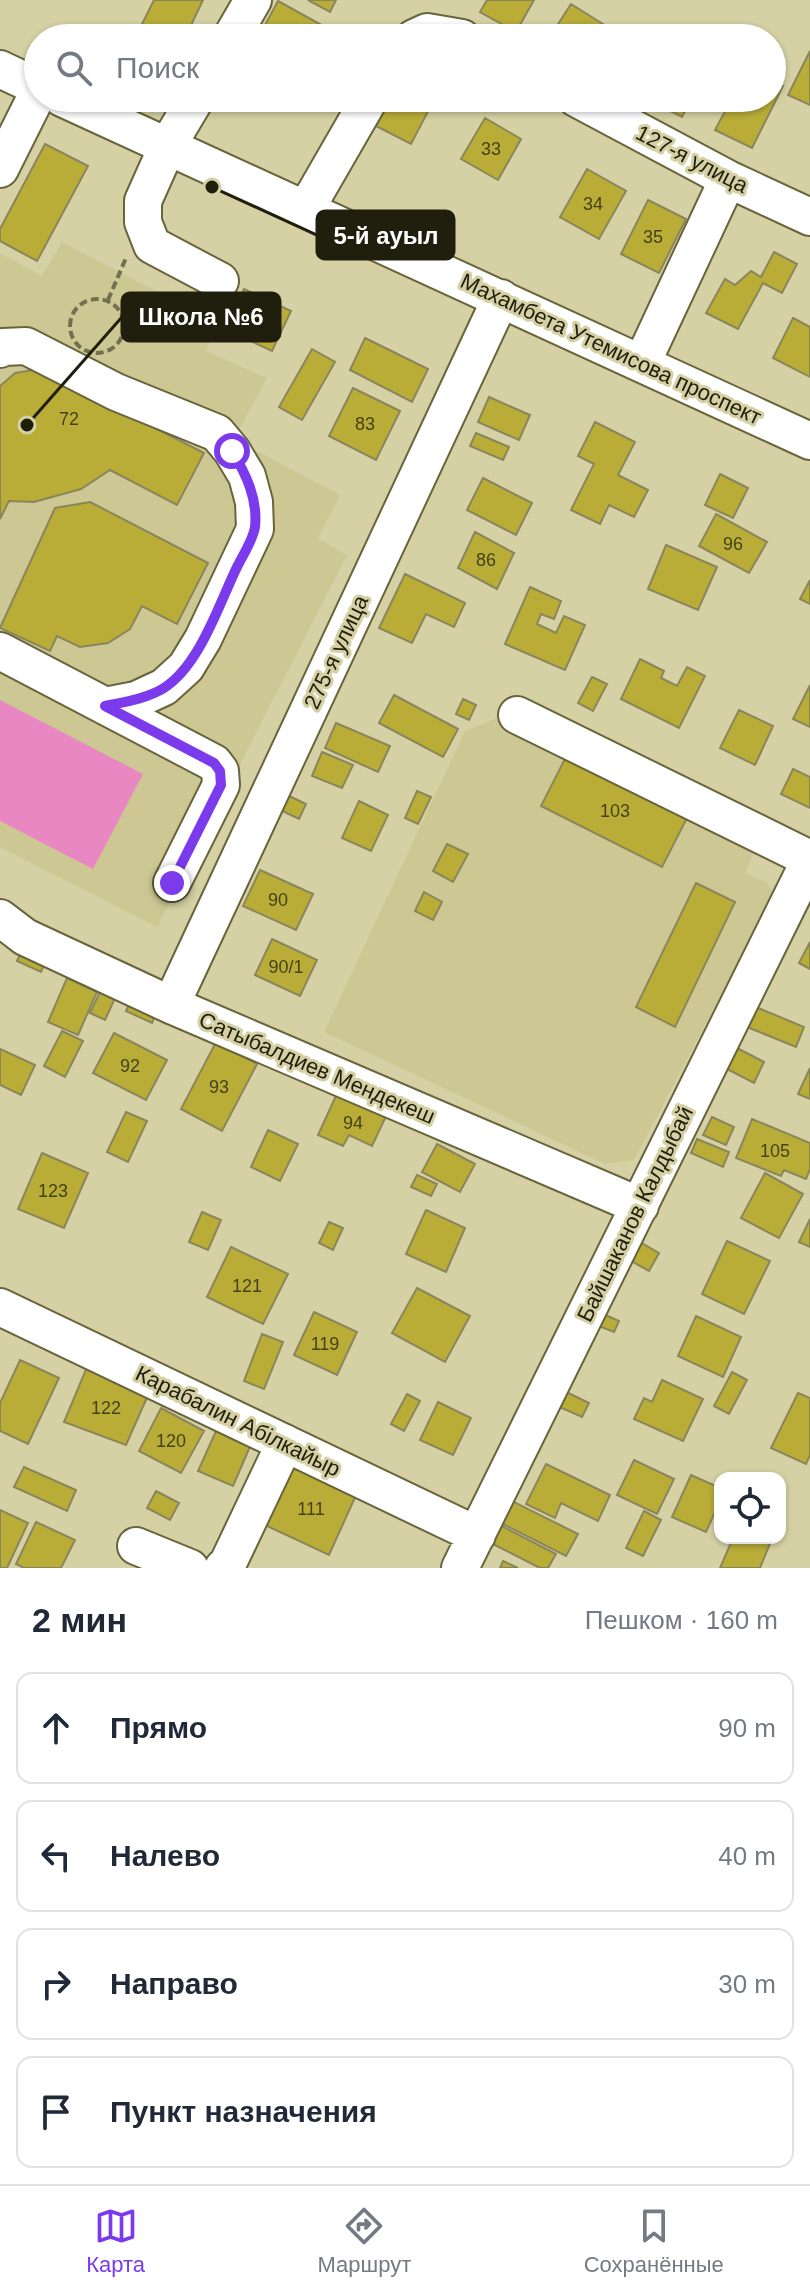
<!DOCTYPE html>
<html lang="ru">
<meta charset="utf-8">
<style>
body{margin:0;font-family:Arial,sans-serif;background:#f2f2f3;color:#1f2937}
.controls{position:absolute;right:24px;bottom:24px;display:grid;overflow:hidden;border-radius:16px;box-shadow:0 2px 6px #0004}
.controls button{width:72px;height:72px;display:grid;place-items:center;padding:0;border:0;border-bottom:2px solid #e0e1e3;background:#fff;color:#1f2937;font:40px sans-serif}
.stop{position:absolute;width:24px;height:24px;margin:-18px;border:6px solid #7c3aed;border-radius:50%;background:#fff}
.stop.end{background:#7c3aed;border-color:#fff;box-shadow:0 2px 8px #0008}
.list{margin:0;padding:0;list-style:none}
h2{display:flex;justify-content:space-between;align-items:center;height:104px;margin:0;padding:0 32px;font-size:34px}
h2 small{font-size:26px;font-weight:400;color:#747a83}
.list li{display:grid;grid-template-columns:52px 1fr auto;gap:24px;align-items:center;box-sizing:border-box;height:112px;margin:0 16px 16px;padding:0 16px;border:2px solid #e0e1e3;border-radius:16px}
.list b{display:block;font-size:30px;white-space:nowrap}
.list em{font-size:26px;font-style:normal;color:#747a83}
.icon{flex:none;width:44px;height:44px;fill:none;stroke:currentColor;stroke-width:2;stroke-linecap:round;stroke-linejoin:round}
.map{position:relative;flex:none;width:810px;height:1568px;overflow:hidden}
.search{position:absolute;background:#fff;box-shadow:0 2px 6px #0004;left:24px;right:24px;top:24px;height:88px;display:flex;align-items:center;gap:20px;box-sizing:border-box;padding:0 28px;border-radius:44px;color:#747a83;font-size:30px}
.sheet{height:616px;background:#fff}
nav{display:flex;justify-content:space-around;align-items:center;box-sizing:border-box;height:112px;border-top:2px solid #e0e1e3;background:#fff;font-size:22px;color:#747a83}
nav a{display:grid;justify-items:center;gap:4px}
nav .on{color:#7c3aed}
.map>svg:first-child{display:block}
.built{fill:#cdc893}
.green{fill:#e987c3}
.building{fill:#b9ad38;stroke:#8a865b;stroke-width:2}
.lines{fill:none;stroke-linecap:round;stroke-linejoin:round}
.minor-casing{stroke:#68643b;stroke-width:40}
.path{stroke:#727051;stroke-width:4;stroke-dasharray:8 4;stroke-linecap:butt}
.minor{stroke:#fff;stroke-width:36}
.route{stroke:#7c3aed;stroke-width:10}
.labels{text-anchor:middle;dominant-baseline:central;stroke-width:6;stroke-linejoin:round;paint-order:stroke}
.number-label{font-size:18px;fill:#464218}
.street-label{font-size:22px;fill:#201f0d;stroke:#d5d1a4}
.leader{fill:none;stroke:#201f0d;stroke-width:3}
.callout-dot{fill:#201f0d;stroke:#d5d1a4;stroke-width:3}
.callout{fill:#201f0d;stroke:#201f0d;stroke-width:3}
.callout-label{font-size:24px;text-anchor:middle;font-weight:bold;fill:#fff}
</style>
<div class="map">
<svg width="810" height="1568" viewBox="0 0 810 1568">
<rect width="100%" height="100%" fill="#d5d1a4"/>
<path class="built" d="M62,242L217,323L206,351L267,378L234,439L340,495L318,538L347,555L157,927L0,847V253L42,276Z
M505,715L760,840L745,873L766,882L774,894L634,1160L605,1164L324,1032L465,731Z"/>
<path class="green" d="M0,700L143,774L93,869L0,821Z"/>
<path class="building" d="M154,0H203L185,38H161L140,28Z
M308,0H336L330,12Z
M487,0H534L516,32L480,12Z
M278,1L345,38H258Z
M571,4L603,24L595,38H549Z
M810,51V105L788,95Z
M772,80L783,86L752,148L715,130L732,98H772Z
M390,98H435L411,144L376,126Z
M644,98H692L682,117Z
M485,118L521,139L498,180L461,159Z
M45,144L88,166L37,261L0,241V229Z
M587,169L626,191L599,239L560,217Z
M648,200L686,219L659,273L621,254Z
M774,252L797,264L782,293L763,283L738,329L706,313L725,279L735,285L751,271L761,277Z
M244,289L291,311L272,351L225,329Z
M793,318L810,327V377L773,358Z
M365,338L428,369L412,402L350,370Z
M312,349L335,362L302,420L279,407Z
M39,369L204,453L177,505L110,470L81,489L34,502L9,501L0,519V386L15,373Z
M353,388L400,411L376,460L329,436Z
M489,397L530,415L519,440L478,422Z
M595,422L635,442L618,475L648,490L634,517L609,505L600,524L571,510L594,464L578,456Z
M476,433L509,447L503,460L470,446Z
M720,474L748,488L733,518L705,505Z
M483,478L532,503L516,535L467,510Z
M90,502L208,563L177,624L142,606L130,629L108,643L80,647L57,636L50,651L0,628L55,508Z
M716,514L767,542L749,573L699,546Z
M475,532L514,553L497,589L458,568Z
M666,545L717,567L698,610L648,589Z
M405,574L465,603L454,627L426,614L412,643L379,628Z
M810,580V604L800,599Z
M530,587L561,601L554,619L541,614L537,624L556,633L564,616L585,625L565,670L505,644Z
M640,659L664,671L661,678L677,686L687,667L705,676L679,728L621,699Z
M592,677L607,684L593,711L578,703Z
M810,685V727L793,719Z
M394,695L458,729L443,757L379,723Z
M463,699L476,705L469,720L456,714Z
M739,710L773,726L755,765L720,748Z
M336,723L390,746L378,772L325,748Z
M322,752L353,765L342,788L312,776Z
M567,755L688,816L662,867L541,806Z
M793,769L810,777V808L781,794Z
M417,791L431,797L418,824L405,818Z
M283,793L306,804L299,819L276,808Z
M359,801L388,815L371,851L342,838Z
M447,844L468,854L453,882L433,871Z
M260,870L313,894L296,930L243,906Z
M696,883L735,902L675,1027L636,1007Z
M424,892L442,902L433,920L415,911Z
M272,939L317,960L300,996L255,975Z
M810,942V969L799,963Z
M23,947L47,958L41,972L17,961Z
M67,978L97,992L78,1035L48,1022Z
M100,992L115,998L105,1020L90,1013Z
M130,1002L156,1013L152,1023L126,1011Z
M756,1007L804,1027L796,1047L747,1027Z
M62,1031L83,1041L65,1077L44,1066Z
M114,1033L167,1060L146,1100L93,1073Z
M216,1042L257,1064L222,1131L181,1109Z
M735,1047L764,1062L754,1083L725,1068Z
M0,1049L35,1065L21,1095L0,1085Z
M810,1068V1099L798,1094Z
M339,1089L388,1112L372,1146L349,1135L343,1146L318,1135Z
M126,1112L147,1121L128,1162L107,1152Z
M712,1117L734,1127L726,1145L703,1135Z
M752,1119L810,1143V1169L806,1179L784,1170L781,1176L736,1158Z
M268,1130L298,1144L280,1181L251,1167Z
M697,1139L729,1152L723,1167L691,1153Z
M437,1144L475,1164L460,1192L422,1172Z
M42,1153L88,1173L64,1228L18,1209Z
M765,1173L803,1194L779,1238L741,1218Z
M417,1175L437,1184L431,1196L411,1187Z
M426,1210L465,1228L446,1272L406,1254Z
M202,1212L221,1220L208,1250L189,1242Z
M810,1219V1247L799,1242Z
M329,1222L343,1228L333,1250L319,1243Z
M727,1241L770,1261L744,1314L702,1294Z
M640,1242L659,1253L649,1271L629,1260Z
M231,1247L288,1274L263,1324L207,1297Z
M417,1288L470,1316L445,1362L392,1333Z
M314,1312L357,1332L337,1375L294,1355Z
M601,1313L619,1321L614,1332L596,1325Z
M696,1316L741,1337L723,1377L678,1356Z
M262,1334L283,1342L264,1389L244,1381Z
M20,1360L59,1378L28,1444L0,1431V1403Z
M87,1367L149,1393L126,1445L64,1422Z
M732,1372L747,1380L729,1414L714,1406Z
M662,1380L703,1399L683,1441L634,1419L644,1398L652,1402Z
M562,1390L589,1403L582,1417L555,1405Z
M798,1393L810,1398V1455L806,1464L771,1448Z
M407,1394L420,1401L404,1431L391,1424Z
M438,1402L471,1418L453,1455L420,1440Z
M161,1408L204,1431L181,1473L139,1451Z
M221,1420L255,1435L233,1486L198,1471Z
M634,1460L674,1479L657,1514L617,1495Z
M294,1463L357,1493L329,1555L265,1525Z
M546,1464L610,1495L598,1521L561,1503L555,1518L526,1504Z
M24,1467L76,1490L67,1511L14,1487Z
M691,1475L720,1488V1501L706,1532L672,1517Z
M156,1491L179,1503L170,1520L147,1508Z
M502,1496L578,1534L566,1556L491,1518Z
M0,1510L28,1523L7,1568H0Z
M644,1511L661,1520L643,1556L626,1548Z
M490,1520L556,1554L548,1568H540L481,1538Z
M36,1522L75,1540L61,1568H24L16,1564Z
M733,1538H765L771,1541L760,1568H720Z
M503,1561L518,1568H500Z"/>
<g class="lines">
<g class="minor-casing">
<path id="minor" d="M231,38L253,0
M414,38L427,32L462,38
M0,69L38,87
M62,98L810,441
M196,98L168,145L143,201V222L152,245L220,281
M576,98L728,179L810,217
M0,169L38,93
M306,209L370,98
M0,349L3,347L26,346L116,392L217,433L232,451L247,476L254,502L255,529L203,639L186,667L164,687L136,700L105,706
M642,363L728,179
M0,651L214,763L220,771L221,785L172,883
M517,715L810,859
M0,918L25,937L171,1005L640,1206
M171,1005L501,298
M0,1307L477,1535
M136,1546L190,1568
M223,1568L228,1563L285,1443
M460,1568L810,860"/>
</g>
<path class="path" d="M70 326a27 27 0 1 1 54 0a27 27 0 1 1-54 0Z
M108,300L126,258"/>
<use href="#minor" class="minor"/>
</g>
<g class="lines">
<path class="route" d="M172,883L221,785L220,771L214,763L105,706C124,702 146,699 164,688C200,665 219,604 237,567C243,555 253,540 255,527C258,499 246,474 232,451"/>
</g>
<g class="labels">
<g class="number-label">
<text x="491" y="149">33</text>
<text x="593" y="204">34</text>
<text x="653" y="237">35</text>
<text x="69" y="419">72</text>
<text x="365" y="424">83</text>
<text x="733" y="544">96</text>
<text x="486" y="560">86</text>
<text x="615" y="811">103</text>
<text x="278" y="900">90</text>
<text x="286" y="967">90/1</text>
<text x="130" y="1066">92</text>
<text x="219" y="1087">93</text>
<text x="353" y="1123">94</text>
<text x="775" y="1151">105</text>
<text x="53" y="1191">123</text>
<text x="247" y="1286">121</text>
<text x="325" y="1344">119</text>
<text x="106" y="1408">122</text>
<text x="171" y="1441">120</text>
<text x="311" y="1509">111</text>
</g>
<g class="street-label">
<text transform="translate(692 159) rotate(27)">127-я улица</text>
<text transform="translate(611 349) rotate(25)">Махамбета Утемисова проспект</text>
<text transform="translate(336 652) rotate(-65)">275-я улица</text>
<text transform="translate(317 1068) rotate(23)">Сатыбалдиев Мендекеш</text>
<text transform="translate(635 1214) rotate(-64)">Байшаканов Калдыбай</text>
<text transform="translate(238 1421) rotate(26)">Карабалин Абілкайыр</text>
</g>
</g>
<path class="leader" d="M212 187L317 235M27 425L122 317"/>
<g class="callout-dot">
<circle cx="212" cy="187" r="8"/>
<circle cx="27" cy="425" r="8"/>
</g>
<g class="callout">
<rect x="317" y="211" width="137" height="48" rx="8"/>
<rect x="122" y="293" width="158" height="48" rx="8"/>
</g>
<g class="callout-label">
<text x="386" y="244">5-й ауыл</text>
<text x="201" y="325">Школа №6</text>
</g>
</svg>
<div class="controls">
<button><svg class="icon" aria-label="locate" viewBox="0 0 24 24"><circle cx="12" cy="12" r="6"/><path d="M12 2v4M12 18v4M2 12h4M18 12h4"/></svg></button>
</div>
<div class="stop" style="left:232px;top:451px"></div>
<div class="stop end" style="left:172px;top:883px"></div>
<div class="search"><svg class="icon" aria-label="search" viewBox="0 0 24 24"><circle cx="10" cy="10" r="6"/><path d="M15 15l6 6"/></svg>Поиск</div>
</div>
<section class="sheet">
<h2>2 мин<small>Пешком · 160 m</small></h2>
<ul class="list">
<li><svg class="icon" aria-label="ahead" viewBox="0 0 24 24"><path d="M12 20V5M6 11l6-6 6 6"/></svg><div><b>Прямо</b></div><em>90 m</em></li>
<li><svg class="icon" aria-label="left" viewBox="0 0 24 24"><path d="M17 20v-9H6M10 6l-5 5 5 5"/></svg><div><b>Налево</b></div><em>40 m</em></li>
<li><svg class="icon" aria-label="right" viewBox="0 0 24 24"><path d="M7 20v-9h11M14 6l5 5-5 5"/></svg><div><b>Направо</b></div><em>30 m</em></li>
<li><svg class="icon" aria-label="arrive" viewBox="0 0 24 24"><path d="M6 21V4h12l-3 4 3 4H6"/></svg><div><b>Пункт назначения</b></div></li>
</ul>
</section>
<nav>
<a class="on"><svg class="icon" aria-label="map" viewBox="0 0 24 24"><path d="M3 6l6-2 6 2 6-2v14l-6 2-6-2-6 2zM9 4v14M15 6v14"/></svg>Карта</a>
<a><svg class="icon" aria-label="directions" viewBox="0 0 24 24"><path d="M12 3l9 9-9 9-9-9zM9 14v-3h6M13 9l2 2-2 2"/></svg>Маршрут</a>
<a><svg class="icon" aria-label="saved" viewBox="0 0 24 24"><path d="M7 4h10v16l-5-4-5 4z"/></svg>Сохранённые</a>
</nav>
